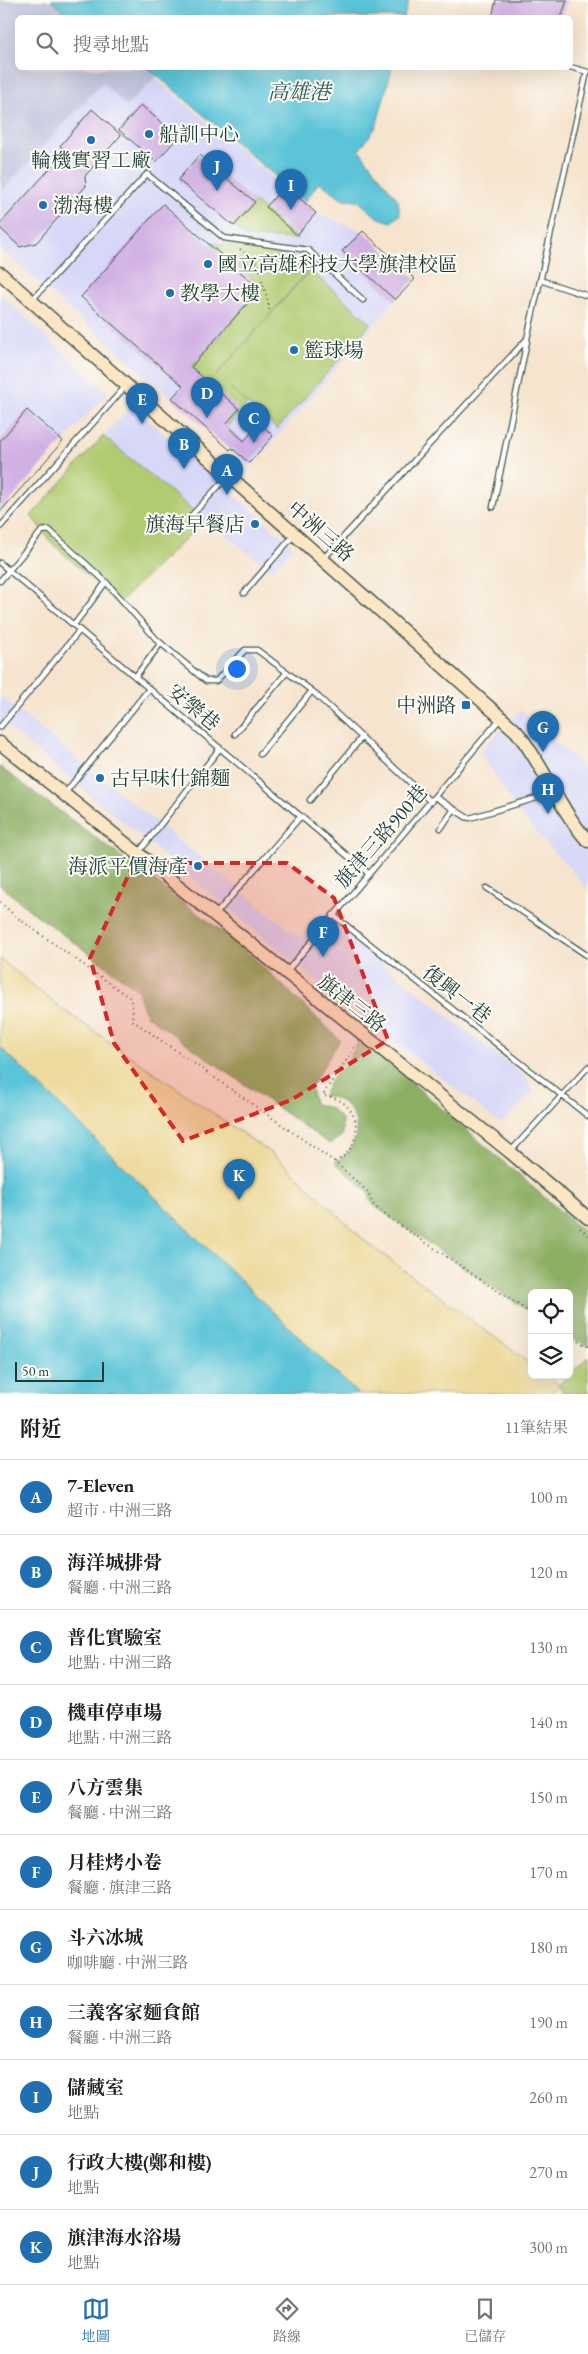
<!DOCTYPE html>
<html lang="zh-TW">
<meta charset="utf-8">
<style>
body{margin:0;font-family:"EB Garamond","Noto Serif TC",serif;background:#f2f2f2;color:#202124}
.controls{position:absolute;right:15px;bottom:15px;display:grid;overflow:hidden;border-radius:8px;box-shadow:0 5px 20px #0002}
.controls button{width:45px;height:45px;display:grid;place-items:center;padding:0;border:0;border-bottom:1px solid #e0e0e0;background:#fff;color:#202124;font:25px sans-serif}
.scale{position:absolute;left:15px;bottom:12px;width:89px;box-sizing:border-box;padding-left:5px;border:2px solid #1f3d34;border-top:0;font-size:14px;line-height:18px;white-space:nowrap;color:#1f3d34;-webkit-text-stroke:4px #fdfcf7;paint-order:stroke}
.you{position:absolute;left:236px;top:668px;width:18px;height:18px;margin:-12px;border:4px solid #fff;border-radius:50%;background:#1a73e8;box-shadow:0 0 0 8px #1a73e833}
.badge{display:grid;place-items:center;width:32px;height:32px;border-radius:50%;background:#1f6fb2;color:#fff;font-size:16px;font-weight:700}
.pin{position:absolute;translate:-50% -41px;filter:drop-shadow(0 1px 2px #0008)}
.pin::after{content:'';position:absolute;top:26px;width:18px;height:15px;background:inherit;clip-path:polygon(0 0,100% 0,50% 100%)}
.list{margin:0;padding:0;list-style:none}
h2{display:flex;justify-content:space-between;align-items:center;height:65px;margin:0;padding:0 20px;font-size:21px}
h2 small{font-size:16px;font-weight:400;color:#757577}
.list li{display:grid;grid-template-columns:32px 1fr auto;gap:15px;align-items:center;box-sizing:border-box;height:75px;padding:0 20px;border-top:1px solid #e0e0e0}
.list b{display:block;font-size:19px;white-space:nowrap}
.list p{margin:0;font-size:16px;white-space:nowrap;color:#757577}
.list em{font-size:16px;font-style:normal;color:#757577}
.icon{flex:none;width:28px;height:28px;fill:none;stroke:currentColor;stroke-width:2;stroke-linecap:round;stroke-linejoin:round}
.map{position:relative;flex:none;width:588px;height:1394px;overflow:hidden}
.search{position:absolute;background:#fff;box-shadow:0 5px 20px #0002;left:15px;right:15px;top:15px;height:55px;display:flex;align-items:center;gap:12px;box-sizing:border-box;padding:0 18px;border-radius:8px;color:#757577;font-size:19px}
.sheet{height:890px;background:#fff}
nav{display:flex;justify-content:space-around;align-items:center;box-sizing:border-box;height:70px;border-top:1px solid #e0e0e0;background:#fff;font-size:14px;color:#757577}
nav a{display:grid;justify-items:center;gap:2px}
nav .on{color:#1f6fb2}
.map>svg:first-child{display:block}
.built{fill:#d7d7f8}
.industrial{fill:#bfc2dd}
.green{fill:#b1cb71;stroke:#688452}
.forest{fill:#8caf63;stroke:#56764c}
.sand{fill:#eeda9e;stroke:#868c69}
.water{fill:#5cc4d8;stroke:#3e8086}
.pier{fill:#f6e4ce}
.building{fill:#d1b0e4}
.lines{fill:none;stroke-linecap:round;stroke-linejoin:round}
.lane-casing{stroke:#3f564b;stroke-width:7}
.secondary-casing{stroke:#3f564b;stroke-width:15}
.path{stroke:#3f564b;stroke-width:2;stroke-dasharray:1 4;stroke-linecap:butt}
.lane{stroke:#fff;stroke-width:4.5}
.secondary{stroke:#fce6c4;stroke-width:12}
.marked{fill:#d62828;fill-opacity:0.2;stroke:#d62828;stroke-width:4;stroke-dasharray:10 6;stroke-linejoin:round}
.poi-dot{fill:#1f6fb2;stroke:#fdfcf7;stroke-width:2}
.labels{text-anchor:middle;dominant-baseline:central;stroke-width:4;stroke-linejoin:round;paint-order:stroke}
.poi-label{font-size:20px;fill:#1f3d34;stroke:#fdfcf7;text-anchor:start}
.street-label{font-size:20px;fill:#1f3d34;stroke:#fdfcf7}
.water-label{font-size:21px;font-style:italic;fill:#2e5f5d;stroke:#fdfcf7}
</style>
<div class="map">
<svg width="588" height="1394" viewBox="0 0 588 1394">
<rect width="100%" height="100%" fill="#fdfcf7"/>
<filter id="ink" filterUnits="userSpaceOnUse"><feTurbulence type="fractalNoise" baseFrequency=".02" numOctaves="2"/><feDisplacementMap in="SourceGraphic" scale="10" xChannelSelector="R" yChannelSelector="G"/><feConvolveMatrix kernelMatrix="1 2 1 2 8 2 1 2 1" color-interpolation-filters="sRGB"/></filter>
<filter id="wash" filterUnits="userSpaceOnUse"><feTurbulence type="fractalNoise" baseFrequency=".0096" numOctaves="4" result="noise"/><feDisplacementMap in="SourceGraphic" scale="20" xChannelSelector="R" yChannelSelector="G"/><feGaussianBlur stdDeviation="1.12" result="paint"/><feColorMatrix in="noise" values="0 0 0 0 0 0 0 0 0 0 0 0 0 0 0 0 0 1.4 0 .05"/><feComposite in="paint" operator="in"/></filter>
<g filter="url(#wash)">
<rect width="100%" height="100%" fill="#f6e4ce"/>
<path class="built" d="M157,76L316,213L363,231L395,300L250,468L172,398L0,249L1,192L102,83L126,106Z
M0,294L107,393L0,512Z
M132,406L293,546L272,571L205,520L103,436Z
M0,696L301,939L320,914L527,1079L533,1092L501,1124L317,981L0,721Z
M521,710L588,772V889L518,812L480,751Z"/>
<path class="industrial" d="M0,0H51L71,17L18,18V68H148L157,76L126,106L102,83L1,192Z"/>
<path class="green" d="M255,202L298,239L247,237L234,227Z
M211,243C245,247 280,248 307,272L216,376L310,270L371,323L277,429L230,388L247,404L229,425L179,381L262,288Z
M103,436L205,520L118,604L51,542L31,516Z
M588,1357V1394H564L559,1385Z"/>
<path class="forest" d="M0,767L237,942L340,1040L311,1086L314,1104L330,1108L342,1119V1136L329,1144L146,1015L137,989L31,911L0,885Z
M360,1038L588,1235V1346L569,1337V1293H532V1314L374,1206L367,1191L335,1162C368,1145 361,1098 323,1096L331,1079L347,1063Z"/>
<path class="sand" d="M0,959L62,1009L278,1158L366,1242L532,1365V1375H546L559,1385L550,1394H358L0,1047Z"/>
<path class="water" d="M51,0H409L404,17L71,18Z
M148,68H392L376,127L359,150L398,200L400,215L391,222L377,217L357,200L343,199L319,182L305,202Z
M0,1047L337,1374L358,1394H0Z"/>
<path class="pier" d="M157,76L285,185L283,187L155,78Z"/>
<g id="blocks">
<path class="building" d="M496,0H567L561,18H492Z
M141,105L178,137L156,162L119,130Z
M92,109L121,135L85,176L86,186L36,243L20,247L0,228V224L56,162L73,157L60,146Z
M199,155L255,202L234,226L178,180Z
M285,185L316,213L297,235L266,207Z
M163,204L260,289L191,367L239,409L226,424L244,441L260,423L273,436L249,463L232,448L230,450L172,398L183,386L81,297Z
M363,231L415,279L395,300L342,251Z
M27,410L63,441L0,512V441Z"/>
</g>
</g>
<g filter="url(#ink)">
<use href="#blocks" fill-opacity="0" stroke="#3f564b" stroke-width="1"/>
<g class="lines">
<g class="lane-casing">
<path id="lane" d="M570,67L588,72
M540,280L588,296
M32,300L147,174L224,238L308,250L363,300
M493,507L527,341
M191,516L227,477
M0,527L126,386
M324,558L527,339L587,72
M0,563L368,873
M0,581L42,531L49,530L106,582L157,640L206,681H216L245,650H257L312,691L431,802
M244,593L294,535
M74,625L106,582
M135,677L161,643
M0,727L80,630
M235,734L287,672
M260,754L312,691
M65,793L149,689
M435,797L466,817L470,818L553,793
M310,800L362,737
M441,828L454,809
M139,852L220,748
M487,888L588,956
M215,915L301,816
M333,915L588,1116
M287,971L500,719
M511,1151L588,1067"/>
</g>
<g class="secondary-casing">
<path id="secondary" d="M0,273L516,731C544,765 558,808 588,841
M0,743L510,1152L588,1218"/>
</g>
<path class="path" d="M240,249L259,265C261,282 268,296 270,313
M0,902L15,916L130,998L133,1009L132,1020L335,1162L367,1191L374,1206L389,1218L532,1314
M335,1162C368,1145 361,1098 323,1096C332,1077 347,1063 356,1044
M580,1228L588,1235
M569,1337L588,1346"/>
<use href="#lane" class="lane"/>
<use href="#secondary" class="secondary"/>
</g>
</g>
<path class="marked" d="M134,863H287L334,898L388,1040L291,1100L183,1141L114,1043L90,958Z"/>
<g class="poi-dot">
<circle cx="149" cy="134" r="5"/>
<circle cx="91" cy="140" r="5"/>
<circle cx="43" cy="205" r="5"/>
<circle cx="208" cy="264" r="5"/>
<circle cx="170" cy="293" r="5"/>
<circle cx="294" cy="350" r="5"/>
<circle cx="255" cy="524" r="5"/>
<rect x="461" y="700" width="10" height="10" rx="2.5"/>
<circle cx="100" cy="778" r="5"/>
<circle cx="198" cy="866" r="5"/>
</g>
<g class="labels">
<g class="poi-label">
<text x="159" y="134">船訓中心</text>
<text x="91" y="160" text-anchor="middle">輪機實習工廠</text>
<text x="53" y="205">渤海樓</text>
<text x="218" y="264">國立高雄科技大學旗津校區</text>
<text x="180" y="293">教學大樓</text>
<text x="304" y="350">籃球場</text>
<text x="245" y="524" text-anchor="end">旗海早餐店</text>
<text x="456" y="705" text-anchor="end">中洲路</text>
<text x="110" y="778">古早味什錦麵</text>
<text x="188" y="866" text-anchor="end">海派平價海產</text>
</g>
<g class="street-label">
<text transform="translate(321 531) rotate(41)">中洲三路</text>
<text transform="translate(194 707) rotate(40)">安樂巷</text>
<text transform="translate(381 836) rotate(-49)">旗津三路900巷</text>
<text transform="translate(457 994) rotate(38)">復興一巷</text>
<text transform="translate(352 1003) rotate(38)">旗津三路</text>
</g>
<g class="water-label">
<text x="299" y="91">高雄港</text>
</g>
</g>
</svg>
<div class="controls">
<button><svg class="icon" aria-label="locate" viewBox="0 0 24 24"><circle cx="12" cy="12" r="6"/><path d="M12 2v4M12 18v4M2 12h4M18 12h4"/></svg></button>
<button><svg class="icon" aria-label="layers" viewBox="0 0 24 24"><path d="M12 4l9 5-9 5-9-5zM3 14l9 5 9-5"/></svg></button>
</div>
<div class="scale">50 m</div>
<div class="you"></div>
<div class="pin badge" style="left:227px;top:495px">A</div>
<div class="pin badge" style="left:184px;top:469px">B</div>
<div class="pin badge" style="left:254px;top:443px">C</div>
<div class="pin badge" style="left:207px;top:418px">D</div>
<div class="pin badge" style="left:142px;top:424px">E</div>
<div class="pin badge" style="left:323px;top:957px">F</div>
<div class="pin badge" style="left:543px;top:752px">G</div>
<div class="pin badge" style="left:548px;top:814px">H</div>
<div class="pin badge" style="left:291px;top:210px">I</div>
<div class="pin badge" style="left:217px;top:191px">J</div>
<div class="pin badge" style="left:239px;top:1200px">K</div>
<div class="search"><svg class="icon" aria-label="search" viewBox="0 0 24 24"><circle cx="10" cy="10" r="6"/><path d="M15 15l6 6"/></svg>搜尋地點</div>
</div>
<section class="sheet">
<h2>附近<small>11筆結果</small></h2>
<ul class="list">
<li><span class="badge">A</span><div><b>7-Eleven</b><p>超市 · 中洲三路</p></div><em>100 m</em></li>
<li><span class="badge">B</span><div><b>海洋城排骨</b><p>餐廳 · 中洲三路</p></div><em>120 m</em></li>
<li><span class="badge">C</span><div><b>普化實驗室</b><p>地點 · 中洲三路</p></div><em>130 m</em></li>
<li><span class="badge">D</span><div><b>機車停車場</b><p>地點 · 中洲三路</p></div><em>140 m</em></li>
<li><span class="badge">E</span><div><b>八方雲集</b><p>餐廳 · 中洲三路</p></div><em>150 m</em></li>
<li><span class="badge">F</span><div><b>月桂烤小卷</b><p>餐廳 · 旗津三路</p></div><em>170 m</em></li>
<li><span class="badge">G</span><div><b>斗六冰城</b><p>咖啡廳 · 中洲三路</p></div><em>180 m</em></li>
<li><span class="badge">H</span><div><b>三義客家麵食館</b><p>餐廳 · 中洲三路</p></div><em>190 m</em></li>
<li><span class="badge">I</span><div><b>儲藏室</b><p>地點</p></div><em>260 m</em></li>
<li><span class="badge">J</span><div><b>行政大樓(鄭和樓)</b><p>地點</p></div><em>270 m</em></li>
<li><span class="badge">K</span><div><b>旗津海水浴場</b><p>地點</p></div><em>300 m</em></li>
</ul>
</section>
<nav>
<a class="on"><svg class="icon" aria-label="map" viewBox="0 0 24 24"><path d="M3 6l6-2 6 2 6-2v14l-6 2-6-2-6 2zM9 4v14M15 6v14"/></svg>地圖</a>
<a><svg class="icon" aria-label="directions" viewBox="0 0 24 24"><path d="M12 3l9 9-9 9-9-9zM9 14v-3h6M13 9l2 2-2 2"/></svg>路線</a>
<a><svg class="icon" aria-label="saved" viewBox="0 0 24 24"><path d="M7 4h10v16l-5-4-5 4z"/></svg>已儲存</a>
</nav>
